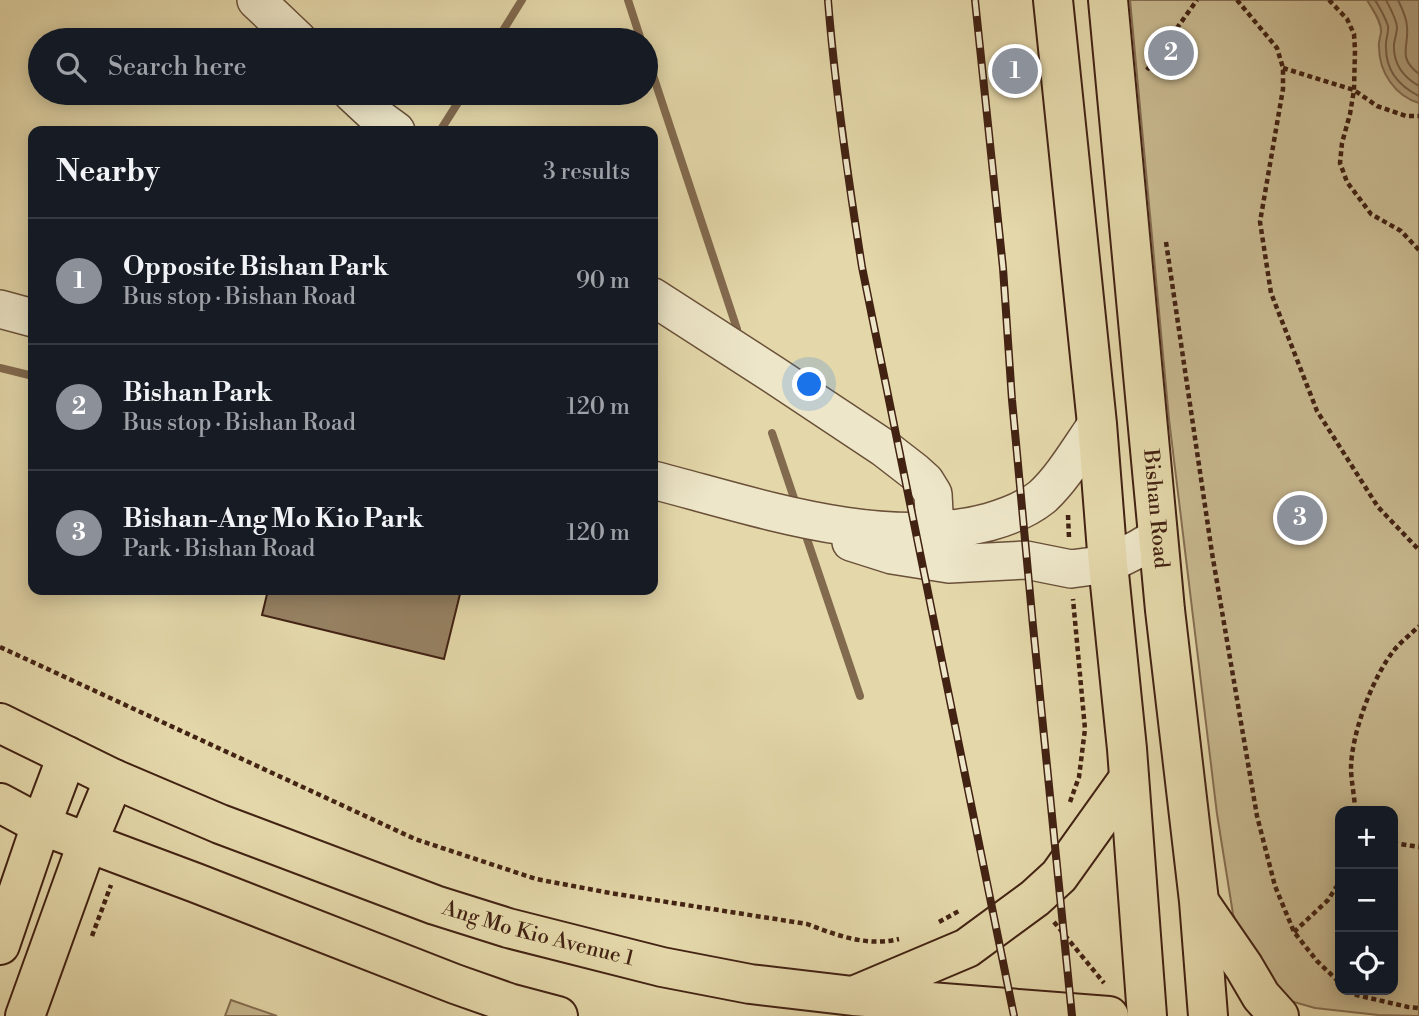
<!DOCTYPE html>
<meta charset="utf-8">
<style>
body{margin:0;font-family:"Libre Bodoni",serif;background:#242831;color:#f1f3f6}
.controls{position:absolute;right:21px;bottom:21px;display:grid;overflow:hidden;border-radius:14px;box-shadow:0 4px 18px #0003}
.controls button{width:63px;height:63px;display:grid;place-items:center;padding:0;border:0;border-bottom:2px solid #363941;background:#171b24;color:#f1f3f6;font:35px sans-serif}
.you{position:absolute;left:810px;top:385px;width:24px;height:24px;margin:-18px;border:5px solid #fff;border-radius:50%;background:#1a73e8;box-shadow:0 0 0 10px #1a73e833}
.badge{display:grid;place-items:center;width:46px;height:46px;border-radius:50%;background:#8c9099;color:#fff;font-size:23px;font-weight:700}
.pin{position:absolute;translate:-50% -50%;border:4px solid #fff;box-shadow:0 2px 7px #0006}
.list{margin:0;padding:0;list-style:none}
h2{display:flex;justify-content:space-between;align-items:center;height:91px;margin:0;padding:0 28px;font-size:30px}
h2 small{font-size:23px;font-weight:400;color:#9ea1a6}
.list li{display:grid;grid-template-columns:46px 1fr auto;gap:21px;align-items:center;box-sizing:border-box;height:126px;padding:0 28px;border-top:2px solid #363941}
.list b{display:block;font-size:26px;white-space:nowrap}
.list p{margin:0;font-size:23px;white-space:nowrap;color:#9ea1a6}
.list em{font-size:23px;font-style:normal;color:#9ea1a6}
.icon{flex:none;width:38px;height:38px;fill:none;stroke:currentColor;stroke-width:2;stroke-linecap:round;stroke-linejoin:round}
.map{position:relative;flex:none;width:1419px;height:1016px;overflow:hidden}
.search{position:absolute;background:#171b24;box-shadow:0 4px 18px #0003;left:28px;top:28px;width:630px;height:77px;display:flex;align-items:center;gap:18px;box-sizing:border-box;padding:0 24px;border-radius:38px;color:#9ea1a6;font-size:26px}
.panel{position:absolute;background:#171b24;box-shadow:0 4px 18px #0003;left:28px;top:126px;width:630px;height:469px;border-radius:14px}
.map>svg:first-child{display:block}
.green{fill:#c8b990;stroke:#856e52;stroke-width:2;fill-rule:evenodd}
.water{fill:#ad9a77;stroke:#826a4f;stroke-width:2}
.lines{fill:none;stroke-linecap:round;stroke-linejoin:round}
.shore{stroke:#785e45;stroke-width:2}
.stream{stroke:#826a4f;stroke-width:8}
.building{fill:#968162;stroke:#422213;stroke-width:2}
.minor-casing{stroke:#6a5039;stroke-width:40}
.major-casing{stroke:#422213;stroke-width:42}
.path{stroke:#422213;stroke-width:4.5;stroke-dasharray:5 3.5;stroke-linecap:butt}
.minor{stroke:#ede6c8;stroke-width:37}
.major{stroke:#e4d8aa;stroke-width:38}
.rail-casing{stroke:#422213;stroke-width:8}
.rail{stroke:#ede6c8;stroke-width:5;stroke-dasharray:16;stroke-linecap:butt}
.labels{text-anchor:middle;dominant-baseline:central;stroke-width:5;stroke-linejoin:round;paint-order:stroke}
.street-label{font-size:21px;fill:#422213;stroke:#ede6c8}
</style>
<div class="map">
<svg width="1419" height="1016" viewBox="0 0 1419 1016">
<rect width="100%" height="100%" fill="#e4d8aa"/>
<filter id="stains"><feTurbulence type="fractalNoise" baseFrequency=".00286" numOctaves="4"/><feColorMatrix values="0 0 0 0 .2 0 0 0 0 .09 0 0 0 0 .02 0 0 0 .5 -.17"/></filter>
<radialGradient id="worn" r=".72"><stop offset=".6" stop-color="#630" stop-opacity="0"/><stop offset="1" stop-color="#630" stop-opacity=".3"/></radialGradient>
<path class="green" d="M1130,0H1419V1016L1378,1015L1315,1008L1269,995L1250,963L1233,914L1217,814L1169,419ZM1340,811H1393V990H1340Z
M231,1000L277,1016H225Z"/>
<path class="water" d="M1367,0H1419V103C1395,96 1379,72 1379,47C1378,42 1381,36 1381,31C1381,20 1372,9 1367,0Z"/>
<g class="lines">
<path class="shore" d="M1375,0C1380,8 1385,17 1388,26C1389,33 1385,40 1386,48C1386,71 1399,86 1419,96
M1386,0C1390,8 1396,18 1397,27C1397,32 1395,38 1394,44C1393,63 1403,77 1419,86
M1398,0C1402,8 1407,18 1407,27C1409,48 1397,57 1419,74"/>
<path class="stream" d="M628,0L641,40
M497,40L522,0
M646,54L737,329
M440,131L464,93
M0,368L33,376
M772,433L797,507
M804,530L860,696"/>
</g>
<path class="building" d="M268,590H461L444,659L262,615Z"/>
<g class="lines">
<g class="minor-casing">
<path id="minor" d="M256,0L298,40
M352,93L381,120L396,131
M653,297L774,375L884,448L915,472L925,481L933,494L935,531
M0,309L33,318
M653,480C758,507 881,551 989,522C1007,517 1027,509 1042,497C1063,478 1080,448 1097,424
M851,542L892,555L949,564L1026,560L1071,569L1108,564L1138,549L1158,537"/>
</g>
<g class="major-casing">
<g id="major">
<path d="M1053,0L1097,424L1108,564L1127,749L1147,1016"/>
<path id="s1" d="M1108,0L1165,610L1199,901L1208,1016"/>
<path id="s2" d="M0,723L114,779L220,824L435,905L508,928L662,967L750,984L853,996L1109,1016"/>
<path d="M0,803L41,825L196,883L455,984L509,1003L558,1016"/>
<path d="M1202,906L1244,967L1261,996L1279,1016"/>
<path d="M0,945L41,825L67,756"/>
<path d="M858,994L967,948L1035,898L1059,876L1129,778"/>
<path d="M25,1016L87,844L114,779"/>
</g>
</g>
<path class="path" d="M1237,0L1277,48L1283,68V89L1260,222L1271,293L1317,411L1378,507L1419,550
M1329,0L1347,19L1354,34L1355,50L1354,90L1350,114L1342,143L1340,163L1347,182L1371,214L1401,231L1419,250
M1283,68L1354,90L1377,106L1406,116H1419
M1147,70L1197,0
M1166,242L1212,553L1257,816L1275,886L1294,932L1317,961L1340,983
M1068,515L1069,538
M0,647L415,839L536,879L610,893L807,924C836,935 867,947 899,939
M1070,802L1079,777L1085,729L1073,599
M1355,811C1355,797 1351,782 1351,767C1352,732 1373,676 1395,649C1402,641 1411,634 1419,626
M1393,843L1419,847
M939,922L959,911
M1054,922L1104,983
M1294,932L1328,900L1340,881
M92,936L111,885
M1348,990L1352,994L1408,1007L1419,1008"/>
<use href="#minor" class="minor"/>
<use href="#major" class="major"/>
<g class="rail-casing">
<path id="rail" d="M828,0C835,90 848,178 862,267L1014,1016
M975,0L1003,268L1012,400L1033,626L1072,1016"/>
</g>
<use href="#rail" class="rail"/>
</g>
<g class="labels">
<g class="street-label">
<text stroke="none"><textPath href="#s1" startOffset="511">Bishan Road</textPath></text>
<text stroke="none"><textPath href="#s2" startOffset="579">Ang Mo Kio Avenue 1</textPath></text>
</g>
</g>
<rect width="100%" height="100%" filter="url(#stains)"/>
<rect width="100%" height="100%" fill="url(#worn)"/>
</svg>
<div class="controls">
<button>+</button>
<button>−</button>
<button><svg class="icon" aria-label="locate" viewBox="0 0 24 24"><circle cx="12" cy="12" r="6"/><path d="M12 2v4M12 18v4M2 12h4M18 12h4"/></svg></button>
</div>
<div class="you"></div>
<div class="pin badge" style="left:1015px;top:71px">1</div>
<div class="pin badge" style="left:1171px;top:53px">2</div>
<div class="pin badge" style="left:1300px;top:518px">3</div>
<div class="search"><svg class="icon" aria-label="search" viewBox="0 0 24 24"><circle cx="10" cy="10" r="6"/><path d="M15 15l6 6"/></svg>Search here</div>
<section class="panel">
<h2>Nearby<small>3 results</small></h2>
<ul class="list">
<li><span class="badge">1</span><div><b>Opposite Bishan Park</b><p>Bus stop · Bishan Road</p></div><em>90 m</em></li>
<li><span class="badge">2</span><div><b>Bishan Park</b><p>Bus stop · Bishan Road</p></div><em>120 m</em></li>
<li><span class="badge">3</span><div><b>Bishan-Ang Mo Kio Park</b><p>Park · Bishan Road</p></div><em>120 m</em></li>
</ul>
</section>
</div>
